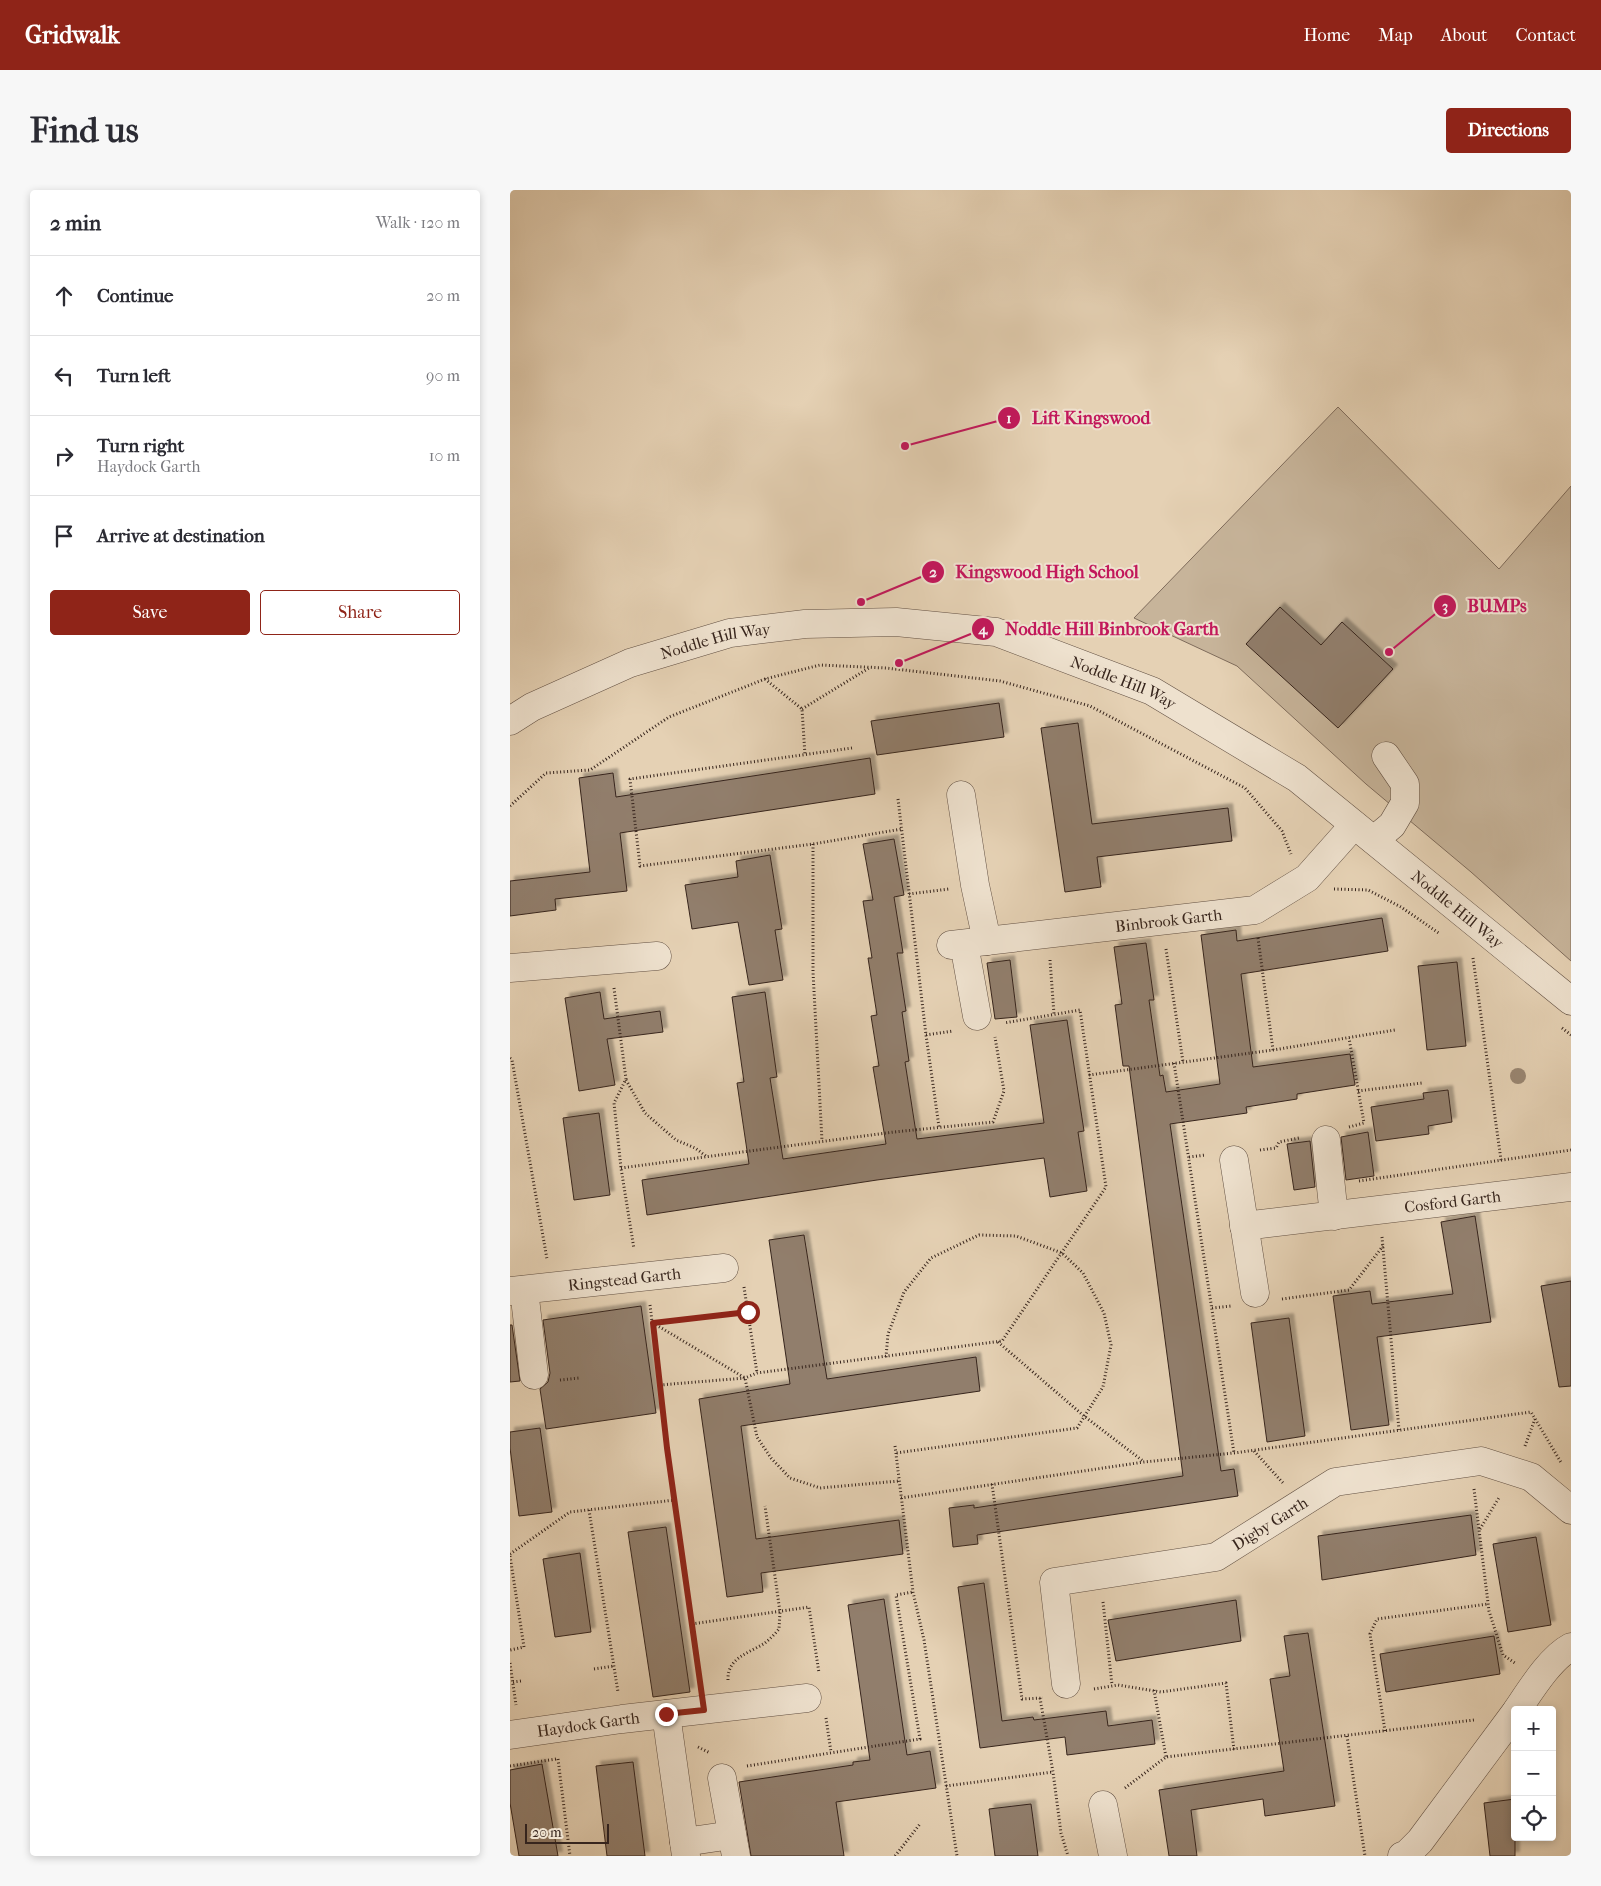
<!DOCTYPE html>
<meta charset="utf-8">
<style>
body{margin:0;font-family:"IM FELL French Canon",serif;background:#f7f7f7;color:#2b2b33}
.controls{position:absolute;right:15px;bottom:15px;display:grid;overflow:hidden;border-radius:5px;box-shadow:0 2px 8px #0003}
.controls button{width:45px;height:45px;display:grid;place-items:center;padding:0;border:0;border-bottom:1px solid #e1e1e2;background:#fff;color:#2b2b33;font:25px sans-serif}
.scale{position:absolute;left:15px;bottom:12px;width:84px;box-sizing:border-box;padding-left:5px;border:2px solid #37251d;border-top:0;font-size:14px;line-height:18px;white-space:nowrap;color:#37251d;-webkit-text-stroke:4px #eee1ce;paint-order:stroke}
.stop{position:absolute;width:15px;height:15px;margin:-11px;border:4px solid #8f2418;border-radius:50%;background:#fff}
.stop.end{background:#8f2418;border-color:#fff;box-shadow:0 1px 5px #0008}
.list{margin:0;padding:0;list-style:none}
h2{display:flex;justify-content:space-between;align-items:center;height:65px;margin:0;padding:0 20px;font-size:21px}
h2 small{font-size:16px;font-weight:400;color:#7c7c81}
.list li{display:grid;grid-template-columns:32px 1fr auto;gap:15px;align-items:center;box-sizing:border-box;height:80px;padding:0 20px;border-top:1px solid #e1e1e2}
.list b{display:block;font-size:19px;white-space:nowrap}
.list p{margin:0;font-size:16px;white-space:nowrap;color:#7c7c81}
.list em{font-size:16px;font-style:normal;color:#7c7c81}
.actions{display:flex;gap:10px;padding:15px 20px}
.actions a{flex:1;padding:11px 0;border:1px solid #8f2418;border-radius:5px;text-align:center;font-size:18px;color:#8f2418}
.actions .main{background:#8f2418;color:#fff}
.icon{flex:none;width:28px;height:28px;fill:none;stroke:currentColor;stroke-width:2;stroke-linecap:round;stroke-linejoin:round}
.map{position:relative;flex:none;width:1061px;height:1666px;overflow:hidden;border-radius:5px}
header{display:flex;align-items:center;gap:30px;box-sizing:border-box;height:70px;padding:0 25px;background:#8f2418;color:#fff}
header strong{font-size:24px}
nav{display:flex;gap:28px;margin-inline-start:auto;font-size:18px}
.intro{display:flex;align-items:center;justify-content:space-between;box-sizing:border-box;height:120px;padding:0 30px}
h1{margin:0;font-size:35px}
.button{padding:12px 22px;border-radius:5px;background:#8f2418;color:#fff;font-size:18px;font-weight:700}
main{display:flex;gap:30px;padding:0 30px}
aside{flex:1;background:#fff;border-radius:5px;box-shadow:0 2px 8px #0003}
.map>svg:first-child{display:block}
.green{fill:#c7b49a;stroke:#7f6c5c}
.building{fill:#917e6c;stroke:#37251d;filter:url(#shadow)}
.lines{fill:none;stroke-linecap:round;stroke-linejoin:round}
.minor-casing{stroke:#625043;stroke-width:29}
.path{stroke:#37251d;stroke-width:3;stroke-dasharray:1 2.5;stroke-linecap:butt}
.minor{stroke:#eee1ce;stroke-width:28}
.tree{fill:#998672}
.route{stroke:#8f2418;stroke-width:6}
.labels{text-anchor:middle;dominant-baseline:central;stroke-width:4;stroke-linejoin:round;paint-order:stroke}
.street-label{font-size:16px;fill:#37251d;stroke:#eee1ce}
.leader{fill:none;stroke:#c2185b;stroke-width:2}
.callout-dot{fill:#c2185b;stroke:#eee1ce;stroke-width:2}
.mark-label{font-size:15px;text-anchor:middle;font-weight:bold;fill:#fff}
.callout-label{font-size:18px;text-anchor:middle;font-weight:bold;fill:#c2185b;stroke:#eee1ce;stroke-width:4;stroke-linejoin:round;paint-order:stroke}
</style>
<header>
<strong>Gridwalk</strong>
<nav><a>Home</a><a>Map</a><a>About</a><a>Contact</a></nav>
</header>
<div class="intro"><h1>Find us</h1><a class="button">Directions</a></div>
<main>
<aside>
<h2>2 min<small>Walk · 120 m</small></h2>
<ul class="list">
<li><svg class="icon" aria-label="ahead" viewBox="0 0 24 24"><path d="M12 20V5M6 11l6-6 6 6"/></svg><div><b>Continue</b></div><em>20 m</em></li>
<li><svg class="icon" aria-label="left" viewBox="0 0 24 24"><path d="M17 20v-9H6M10 6l-5 5 5 5"/></svg><div><b>Turn left</b></div><em>90 m</em></li>
<li><svg class="icon" aria-label="right" viewBox="0 0 24 24"><path d="M7 20v-9h11M14 6l5 5-5 5"/></svg><div><b>Turn right</b><p>Haydock Garth</p></div><em>10 m</em></li>
<li><svg class="icon" aria-label="arrive" viewBox="0 0 24 24"><path d="M6 21V4h12l-3 4 3 4H6"/></svg><div><b>Arrive at destination</b></div></li>
</ul>
<div class="actions"><a class="main">Save</a><a>Share</a></div>
</aside>
<div class="map">
<svg width="1061" height="1666" viewBox="0 0 1061 1666">
<defs>
<filter id="shadow"><feDropShadow dx="4.5" dy="-4.5" stdDeviation="1" flood-color="#0004"/></filter>
</defs>
<rect width="100%" height="100%" fill="#e5d1b4"/>
<filter id="stains"><feTurbulence type="fractalNoise" baseFrequency=".004" numOctaves="4"/><feColorMatrix values="0 0 0 0 .2 0 0 0 0 .09 0 0 0 0 .02 0 0 0 .5 -.17"/></filter>
<radialGradient id="worn" r=".72"><stop offset=".6" stop-color="#630" stop-opacity="0"/><stop offset="1" stop-color="#630" stop-opacity=".3"/></radialGradient>
<path class="green" d="M828,217L989,379L1061,296V771L961,682L856,594L727,476L624,428Z"/>
<path class="building" d="M770,417L811,455L832,432L883,479L828,538L736,454Z
M489,513L494,547L367,565L361,531Z
M568,533L582,634L718,618L722,651L587,667L591,697L555,702L531,538Z
M360,568L365,604L110,643L117,701L45,709L46,720L0,726V691L80,682L69,588L103,583L106,607Z
M384,649L394,705L384,707L393,763H387L396,821L392,822L399,871L395,872L407,949L534,933L520,835L557,830L574,941L568,942L577,1001L540,1007L534,968L367,990L137,1025L132,990L239,974L227,893L234,892L222,807L255,802L267,887L260,888L273,969L376,954L363,877L369,876L361,826L367,825L358,768H362L353,711L363,710L353,654Z
M260,665L272,739L265,740L273,790L239,795L228,732L182,739L175,695L228,687L226,671Z
M872,728L878,761L731,784L743,877L840,864L845,895L787,904V909L736,917L737,923L660,934L711,1281L724,1279L728,1306L467,1345L468,1354L443,1357L439,1318L464,1315V1318L673,1286L619,876H613L605,815L612,814L604,757L636,753L644,810H639L650,886L653,885L656,902L710,894L691,745L726,740L727,751Z
M500,770L507,827L485,829L477,773Z
M947,772L956,856L917,860L908,776Z
M90,802L94,829L150,821L153,842L97,849L105,895L69,901L55,808Z
M938,900L942,932L918,936L919,944L866,951L861,917L914,909L913,903Z
M89,923L100,1005L64,1010L53,928Z
M858,942L864,986L836,990L831,947Z
M800,951L805,997L784,1000L777,954Z
M965,1026L981,1132L867,1147L879,1235L841,1240L823,1106L860,1101L862,1114L943,1104L931,1032Z
M294,1045L317,1189L466,1167L470,1201L231,1236L246,1349L389,1330L393,1364L251,1383L253,1402L217,1407L189,1209L280,1194L259,1050Z
M1061,1091V1196L1049,1197L1031,1096Z
M131,1116L146,1223L36,1239L30,1199L38,1192L40,1183L33,1130Z
M779,1128L795,1246L757,1252L741,1133Z
M0,1135H2L10,1191L0,1192Z
M30,1238L42,1322L9,1326L0,1258V1242Z
M961,1325L966,1365L812,1390L808,1346Z
M156,1337L180,1502L143,1507L118,1342Z
M1026,1347L1041,1435L998,1442L983,1354Z
M70,1363L81,1442L45,1447L33,1369Z
M474,1393L492,1531L523,1527L524,1530L596,1521L598,1536L642,1530L645,1554L557,1565L555,1547L470,1558L448,1397Z
M374,1409L397,1565L420,1561L426,1598L326,1612L334,1666H241L229,1592L343,1575V1572L360,1570L338,1415Z
M726,1410L731,1451L606,1471L598,1430Z
M798,1443L825,1616L755,1626L753,1609L681,1620L687,1666H659L649,1600L774,1581L760,1489L780,1486L774,1446Z
M984,1446L990,1484L876,1502L870,1464Z
M123,1572L135,1666H97L86,1576Z
M32,1574L48,1666H9L0,1613V1580Z
M1005,1609V1666H980L974,1613Z
M521,1614L528,1666H485L479,1619Z"/>
<g class="lines">
<g class="minor-casing">
<g id="minor">
<path id="s1" d="M0,531L22,517L120,473L220,443L295,434L386,432L486,442L642,501L787,588L1061,811"/>
<path d="M451,605L465,695L477,751"/>
<path d="M864,650L882,635L895,613V594L876,566"/>
<path d="M454,754L467,826"/>
<path id="s2" d="M441,755L745,720L797,688L844,635"/>
<path d="M0,778L147,766"/>
<path d="M816,950L824,1026"/>
<path d="M724,970L745,1103"/>
<path id="s3" d="M734,1036L1061,997"/>
<path d="M14,1100L24,1185"/>
<path id="s4" d="M0,1101L214,1078"/>
<path id="s5" d="M556,1494L544,1392L706,1367L825,1292L971,1271L1021,1287L1061,1320"/>
<path d="M1007,1520C1020,1501 1040,1468 1061,1457"/>
<path d="M156,1524L176,1666"/>
<path id="s6" d="M0,1545L112,1529L297,1508"/>
<path d="M212,1588L226,1666"/>
<path d="M593,1615L603,1666"/>
<path d="M174,1652L222,1645"/>
<path d="M892,1666L897,1664L910,1651L1005,1523"/>
</g>
</g>
<path class="path" d="M255,489L292,519L295,565
M292,519L359,478
M342,558L120,589L130,676L303,654L392,639
M388,609L416,845L429,937
M0,616L36,583L80,580L159,527L255,489L310,475L376,478L490,491L580,516L735,598L772,641L781,664
M303,654V782L312,951
M824,699L858,700L891,717L930,744
M399,704L439,699
M748,748L763,860
M656,759L673,872
M963,768L991,970
M540,770L544,824
M104,798L116,889L104,913L111,978L124,1059
M1052,838L1061,845
M416,845L443,841
M0,868L2,870L37,1069
M664,873L724,1263
M579,885L763,860L885,840
M116,890L135,923L166,950L185,958L196,966
M848,901L912,893
M839,937L854,933L839,848
M750,960L766,958L769,952L789,948
M679,967L696,965
M111,978L384,942L483,932L494,901L485,847
M849,991L1061,960
M872,1047L889,1240
M234,1097L247,1183
M772,1109L839,1100L873,1056
M140,1115L157,1258L190,1492
M702,1118L721,1116
M143,1133L235,1188L247,1247L261,1268L280,1288L310,1298L389,1291
M143,1133L238,1121
M488,1152L574,1226L633,1271
M376,1167L378,1144L394,1102L421,1068L469,1045L506,1046L552,1063L573,1083L594,1123L601,1155L593,1197L567,1238L386,1263
M50,1190L69,1188
M150,1195L235,1188L247,1183L492,1151L596,997L570,820L494,833
M385,1256L403,1402L414,1450L447,1666
M1015,1256L1025,1229
M744,1261L773,1293
M482,1294L512,1509L533,1508
M964,1299L979,1421L993,1465L1005,1473
M391,1308L634,1272L724,1263L1021,1222L1052,1274
M79,1320L108,1502
M970,1339L990,1306
M0,1364L60,1322L165,1310
M0,1366L14,1457L0,1460
M593,1412L602,1495
M182,1434L299,1417L309,1483
M0,1473L6,1515
M84,1479L104,1476
M218,1490C217,1468 239,1463 255,1453C260,1449 265,1444 269,1439L270,1422L255,1316
M3,1492L11,1491
M584,1499L608,1495L651,1502L716,1493L724,1560
M644,1500L656,1567
M530,1508L543,1582L551,1643L558,1666
M316,1528L321,1562
M875,1541L860,1444L867,1429L978,1414
M837,1546L855,1666
M188,1557L200,1563
M48,1569L60,1666
M0,1576L46,1569
M237,1576L410,1549L386,1405L403,1402
M436,1596L543,1582
M615,1598L656,1567L964,1530
M385,1666L410,1634"/>
<use href="#minor" class="minor"/>
</g>
<circle class="tree" cx="1008" cy="886" r="8"/>
<g class="lines">
<path class="route" d="M156,1524L194,1520L157,1258L143,1133L238,1122"/>
</g>
<g class="labels">
<g class="street-label">
<text stroke="none"><textPath href="#s1" startOffset="222">Noddle Hill Way</textPath></text>
<text stroke="none"><textPath href="#s1" startOffset="642">Noddle Hill Way</textPath></text>
<text stroke="none"><textPath href="#s1" startOffset="1048">Noddle Hill Way</textPath></text>
<text stroke="none"><textPath href="#s2" startOffset="219">Binbrook Garth</textPath></text>
<text stroke="none"><textPath href="#s3" startOffset="210">Cosford Garth</textPath></text>
<text stroke="none"><textPath href="#s4" startOffset="115">Ringstead Garth</textPath></text>
<text stroke="none"><textPath href="#s5" startOffset="330">Digby Garth</textPath></text>
<text stroke="none"><textPath href="#s6" startOffset="79">Haydock Garth</textPath></text>
</g>
</g>
<path class="leader" d="M395 256L499 228M351 412L423 382M879 462L935 416M389 473L473 439"/>
<g class="callout-dot">
<circle cx="395" cy="256" r="5"/>
<circle cx="351" cy="412" r="5"/>
<circle cx="879" cy="462" r="5"/>
<circle cx="389" cy="473" r="5"/>
<circle cx="499" cy="228" r="12"/>
<circle cx="423" cy="382" r="12"/>
<circle cx="935" cy="416" r="12"/>
<circle cx="473" cy="439" r="12"/>
</g>
<g class="mark-label">
<text x="499" y="233">1</text>
<text x="423" y="387">2</text>
<text x="935" y="421">3</text>
<text x="473" y="444">4</text>
</g>
<g class="callout-label">
<text x="581" y="234">Lift Kingswood</text>
<text x="537" y="388">Kingswood High School</text>
<text x="987" y="422">BUMPs</text>
<text x="602" y="445">Noddle Hill Binbrook Garth</text>
</g>
<rect width="100%" height="100%" filter="url(#stains)"/>
<rect width="100%" height="100%" fill="url(#worn)"/>
</svg>
<div class="controls">
<button>+</button>
<button>−</button>
<button><svg class="icon" aria-label="locate" viewBox="0 0 24 24"><circle cx="12" cy="12" r="6"/><path d="M12 2v4M12 18v4M2 12h4M18 12h4"/></svg></button>
</div>
<div class="scale">20 m</div>
<div class="stop" style="left:238px;top:1122px"></div>
<div class="stop end" style="left:156px;top:1524px"></div>
</div>
</main>
